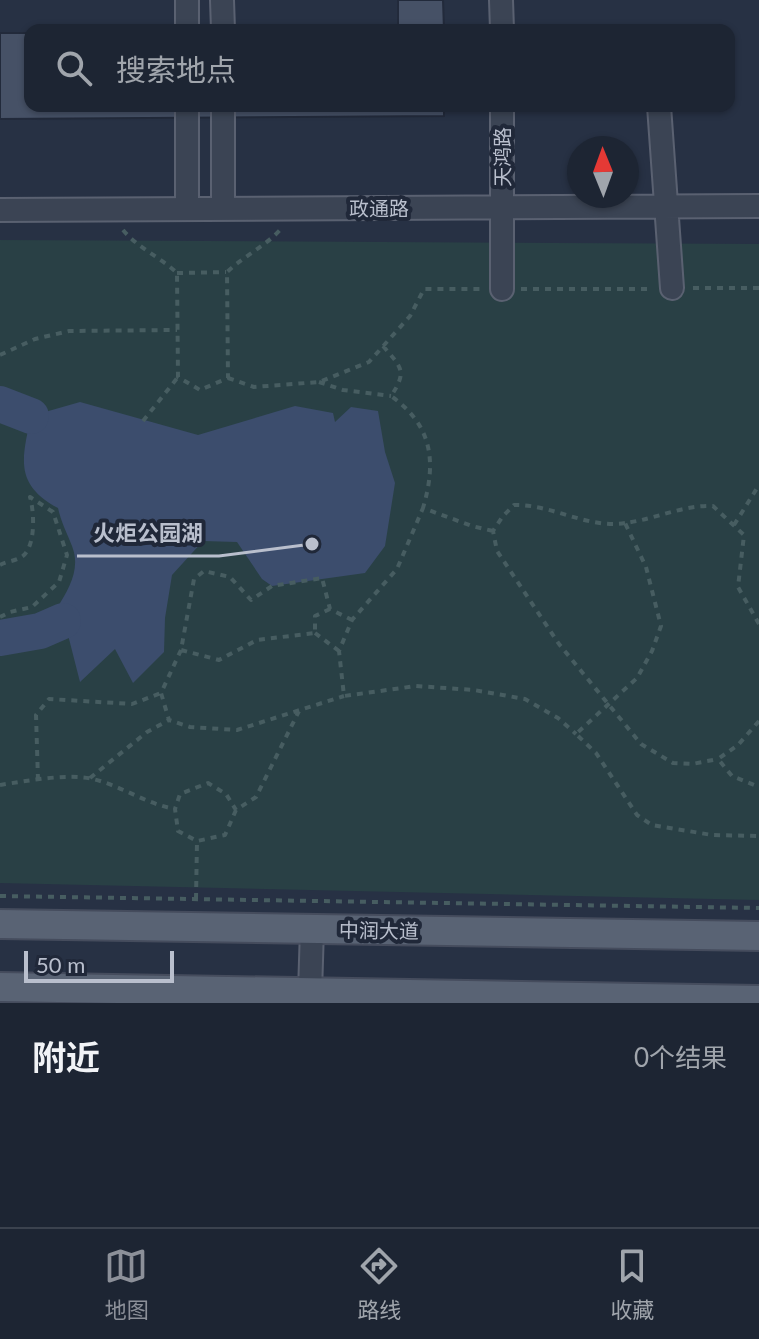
<!DOCTYPE html>
<html lang="zh">
<meta charset="utf-8">
<style>
body{margin:0;font-family:Lato,"Noto Sans SC",sans-serif;background:#252d3b;color:#f1f3f6}
.compass{position:absolute;left:567px;top:136px;width:72px;height:72px;border-radius:50%;background:#1d2533;box-shadow:0 2px 6px #0004;rotate:359deg}
.scale{position:absolute;left:24px;bottom:20px;width:150px;box-sizing:border-box;padding-left:8px;border:4px solid #b9bfcd;border-top:0;font-size:22px;line-height:28px;white-space:nowrap;color:#b9bfcd;-webkit-text-stroke:6px #202839;paint-order:stroke}
.list{margin:0;padding:0;list-style:none}
h2{display:flex;justify-content:space-between;align-items:center;height:104px;margin:0;padding:0 32px;font-size:34px}
h2 small{font-size:26px;font-weight:400;color:#a0a5ac}
.icon{flex:none;width:44px;height:44px;fill:none;stroke:currentColor;stroke-width:2;stroke-linecap:round;stroke-linejoin:round}
.map{position:relative;flex:none;width:759px;height:1003px;overflow:hidden}
.search{position:absolute;background:#1d2533;box-shadow:0 2px 6px #0004;left:24px;right:24px;top:24px;height:88px;display:flex;align-items:center;gap:20px;box-sizing:border-box;padding:0 28px;border-radius:16px;color:#a0a5ac;font-size:30px}
.sheet{height:224px;background:#1d2533}
nav{display:flex;justify-content:space-around;align-items:center;box-sizing:border-box;height:112px;border-top:2px solid #3b424e;background:#1d2533;font-size:22px;color:#a0a5ac}
nav a{display:grid;justify-items:center;gap:4px}
nav .on{color:#8c9099}
.map>svg:first-child{display:block}
.green{fill:#294045}
.water{fill:#3c4d6d}
.lines{fill:none;stroke-linecap:round;stroke-linejoin:round}
.river{stroke:#3c4d6d;stroke-width:36}
.building{fill:#465166;stroke:#222a3b;stroke-width:2}
.minor-casing{stroke:#5a6171;stroke-width:26}
.major-casing{stroke:#454c5d;stroke-width:32}
.path{stroke:#475d61;stroke-width:4;stroke-dasharray:6 6;stroke-linecap:butt}
.minor{stroke:#3b4454;stroke-width:22}
.major{stroke:#596374;stroke-width:28}
.labels{text-anchor:middle;dominant-baseline:central;stroke-width:8;stroke-linejoin:round;paint-order:stroke}
.street-label{font-size:20px;fill:#b9bfcd;stroke:#202839}
.leader{fill:none;stroke:#b9bfcd;stroke-width:3}
.callout-dot{fill:#b9bfcd;stroke:#202839;stroke-width:3}
.callout-label{font-size:22px;text-anchor:middle;font-weight:bold;fill:#b9bfcd;stroke:#202839;stroke-width:8;stroke-linejoin:round;paint-order:stroke}
</style>
<div class="map">
<svg width="759" height="1003" viewBox="0 0 759 1003">
<rect width="100%" height="100%" fill="#273144"/>
<path class="green" d="M0,240L759,244V900L0,883Z"/>
<path class="water" d="M80,402L198,435L295,406L333,413L335,422L351,407L378,411L385,452L395,483L385,546L365,573L272,586L262,579L237,542L203,541L172,575L165,618L164,652L133,683L115,649L80,682L67,631L57,608C69,589 81,569 72,546C67,533 61,522 58,508C14,484 22,459 31,416Z"/>
<g class="lines">
<path class="river" d="M0,404L31,416
M0,638L40,631L63,621"/>
</g>
<path class="building" d="M398,0H443L444,30H398Z
M0,33H30V106H444V116L0,119Z"/>
<g class="lines">
<g class="minor-casing">
<path id="minor" d="M187,0V30
M222,0L223,30
M501,0L502,30
M187,106V209
M223,106V209
M502,106V289
M659,106L672,288
M0,210L759,206
M310,992L312,929"/>
</g>
<g class="major-casing">
<path id="major" d="M0,924L759,936
M0,987L759,1000"/>
</g>
<path class="path" d="M123,230C138,248 160,257 177,273L178,377L200,390L228,378L227,272C244,256 264,247 280,230
M177,273L226,272
M693,288H759
M521,289H652
M383,346C401,367 408,371 391,396C432,425 437,461 423,508
M0,355L35,339L69,331L177,330
M228,378L254,387L319,382L369,362L410,316L424,289H484
M319,382L343,390L391,396
M143,421L178,377
M625,523C587,529 552,504 514,505L503,516L493,531L497,551L559,644L641,744L673,763L692,764L718,759
M734,525L759,485
M493,531L472,526L423,508L397,569L352,620L339,651L344,696L416,686L474,690L525,699L558,718L576,734
M0,565C7,561 18,561 24,555C36,543 34,511 30,497L53,512L67,555L59,582L32,607L10,612L0,617
M330,609L315,616V633L257,640L219,660L181,650L194,579L204,571L230,577L251,600L272,586L322,578L330,609L352,620
M759,624L738,587L744,535L713,506C681,505 657,519 625,523L646,567L661,626L652,651L637,678L576,734L596,753L637,815L652,825L712,835L759,836
M315,633L339,651
M181,650L161,693L169,720L190,727L237,730L344,696
M759,721L738,745L718,759L732,776L759,787
M90,778L147,732L169,720
M38,780L36,715L49,699L132,704L161,693
M0,785C26,781 68,773 93,779C122,786 146,804 175,809
M236,810L225,835L197,841L178,831L175,809L180,794L208,783L226,794L236,810L256,797L299,711
M0,896L759,908
M196,899L197,841"/>
<use href="#minor" class="minor"/>
<use href="#major" class="major"/>
</g>
<g class="labels">
<g class="street-label">
<text transform="translate(502 157) rotate(-90)">天鸿路</text>
<text x="379" y="208">政通路</text>
<text transform="translate(379 930) rotate(1)">中润大道</text>
</g>
</g>
<path class="leader" d="M312 544L219 556H77"/>
<circle class="callout-dot" cx="312" cy="544" r="8"/>
<g class="callout-label">
<text x="148" y="541">火炬公园湖</text>
</g>
</svg>
<svg class="compass" viewBox="-18 -18 36 36"><path d="M0-13l5 13h-10z" fill="#e53935"/><path d="M0 13l5-13h-10z" fill="#a0a5ac"/></svg>
<div class="scale">50 m</div>
<div class="search"><svg class="icon" aria-label="search" viewBox="0 0 24 24"><circle cx="10" cy="10" r="6"/><path d="M15 15l6 6"/></svg>搜索地点</div>
</div>
<section class="sheet">
<h2>附近<small>0个结果</small></h2>
<ul class="list">
</ul>
</section>
<nav>
<a class="on"><svg class="icon" aria-label="map" viewBox="0 0 24 24"><path d="M3 6l6-2 6 2 6-2v14l-6 2-6-2-6 2zM9 4v14M15 6v14"/></svg>地图</a>
<a><svg class="icon" aria-label="directions" viewBox="0 0 24 24"><path d="M12 3l9 9-9 9-9-9zM9 14v-3h6M13 9l2 2-2 2"/></svg>路线</a>
<a><svg class="icon" aria-label="saved" viewBox="0 0 24 24"><path d="M7 4h10v16l-5-4-5 4z"/></svg>收藏</a>
</nav>
